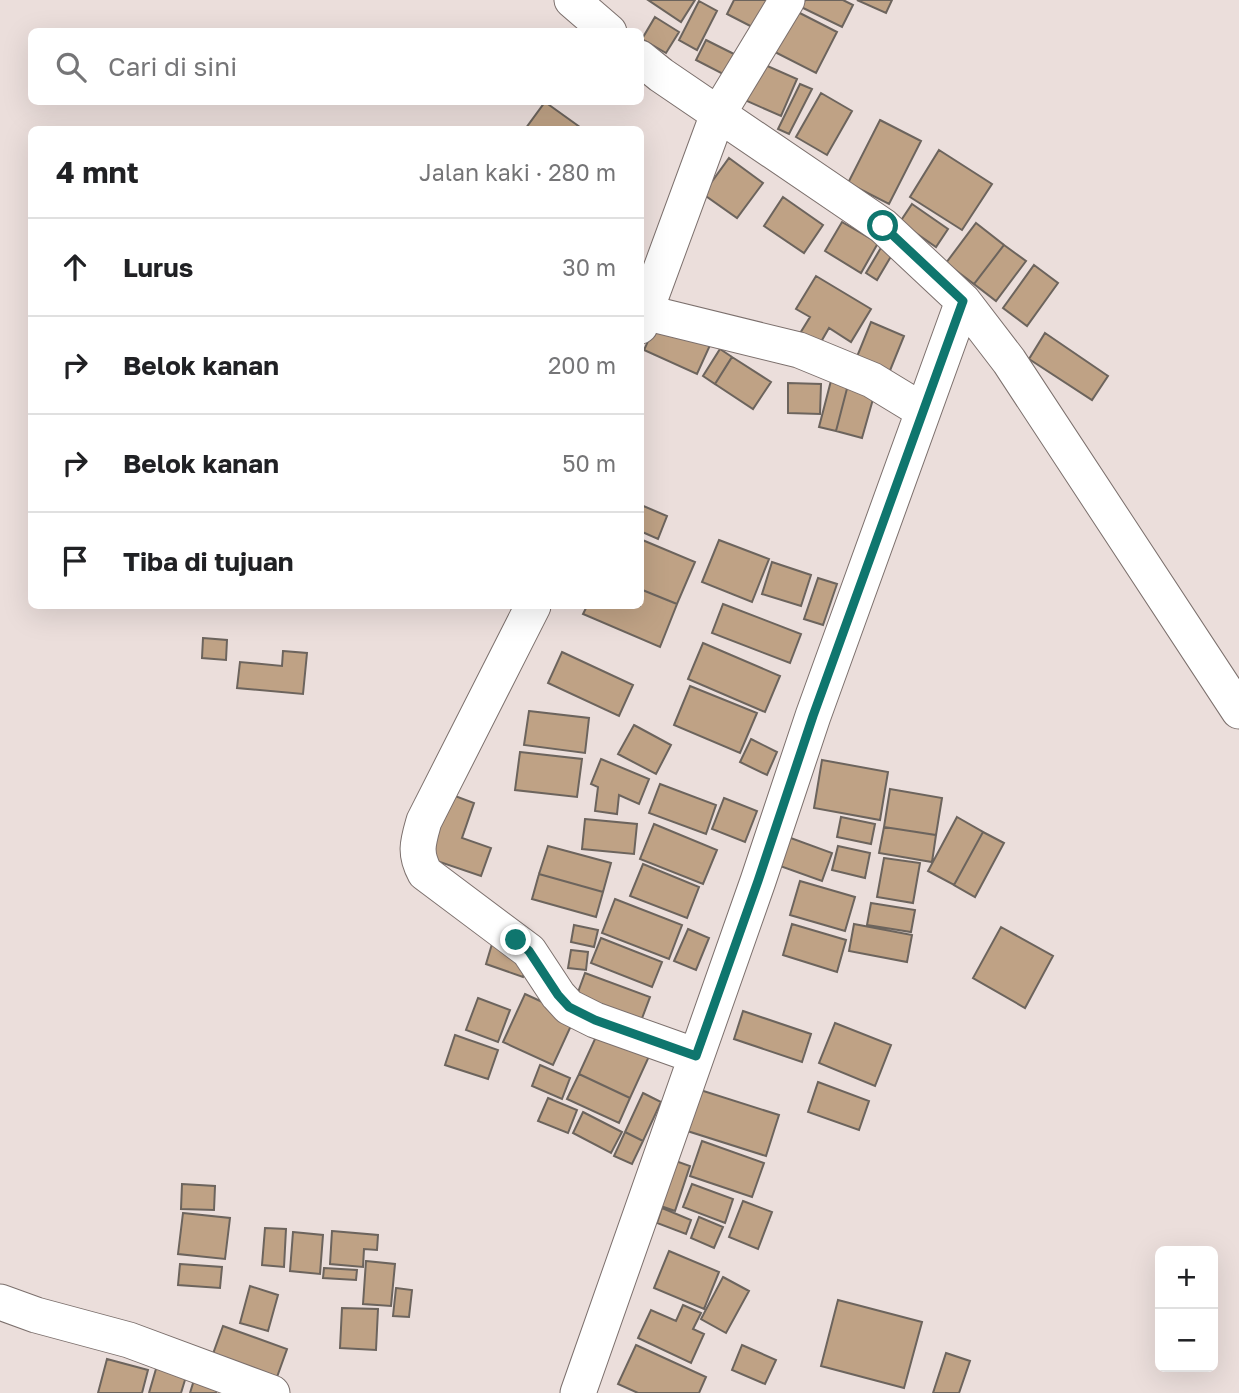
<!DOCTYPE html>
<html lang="id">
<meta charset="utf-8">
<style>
body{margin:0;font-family:"Golos Text",sans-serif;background:#f6f6f6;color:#202124}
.controls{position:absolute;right:21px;bottom:21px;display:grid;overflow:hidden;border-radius:10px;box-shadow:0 7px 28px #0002}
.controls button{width:63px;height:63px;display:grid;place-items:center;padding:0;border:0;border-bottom:2px solid #e0e0e0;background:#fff;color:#202124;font:35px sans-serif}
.stop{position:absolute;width:21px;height:21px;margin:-16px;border:5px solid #0f766e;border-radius:50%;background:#fff}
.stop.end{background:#0f766e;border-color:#fff;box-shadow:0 2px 7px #0008}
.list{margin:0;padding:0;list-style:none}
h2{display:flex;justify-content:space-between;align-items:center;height:91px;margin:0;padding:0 28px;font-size:30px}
h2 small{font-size:23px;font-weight:400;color:#757577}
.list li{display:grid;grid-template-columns:46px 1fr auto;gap:21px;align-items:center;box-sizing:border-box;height:98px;padding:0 28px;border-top:2px solid #e0e0e0}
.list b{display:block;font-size:26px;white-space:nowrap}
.list em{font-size:23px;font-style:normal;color:#757577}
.icon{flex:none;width:38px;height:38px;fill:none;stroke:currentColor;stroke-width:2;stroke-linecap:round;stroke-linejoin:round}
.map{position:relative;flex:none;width:1239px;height:1393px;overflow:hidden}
.search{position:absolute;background:#fff;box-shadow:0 7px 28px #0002;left:28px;top:28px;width:616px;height:77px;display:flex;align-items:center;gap:18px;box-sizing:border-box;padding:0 24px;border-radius:10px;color:#757577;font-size:26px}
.panel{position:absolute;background:#fff;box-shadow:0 7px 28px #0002;left:28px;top:126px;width:616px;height:483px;border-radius:10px}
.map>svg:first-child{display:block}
.building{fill:#bfa285;stroke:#6c645d;stroke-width:2}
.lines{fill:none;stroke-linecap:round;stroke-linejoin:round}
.minor-casing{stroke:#7c706d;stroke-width:37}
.minor{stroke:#fff;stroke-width:35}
.route{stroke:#0f766e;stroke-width:9}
</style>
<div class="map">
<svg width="1239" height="1393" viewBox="0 0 1239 1393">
<rect width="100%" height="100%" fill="#ebdedb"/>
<path class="building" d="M648,0H695L681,22Z
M734,0H774L762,32L727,14Z
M805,0H843L853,5L842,27L801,7Z
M857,0H892L886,13Z
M699,1L717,11L697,50L679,40Z
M788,7L837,32L816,73L767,48Z
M655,17L679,32L666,53L642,39Z
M706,40L734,54L723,74L696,60Z
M754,60L797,79L781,116L738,97Z
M800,84L812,89L789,134L778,129Z
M821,93L852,111L827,155L796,137Z
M545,102L584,130H528L526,128Z
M880,120L921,141L889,204L848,183Z
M939,150L992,184L962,230L910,197Z
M729,158L763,183L737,218L703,194Z
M783,197L823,225L804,253L764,226Z
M912,204L948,229L936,247L900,222Z
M842,222L878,243L861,273L825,251Z
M976,223L1004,245L974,284L946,263Z
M1004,245L1026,261L996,301L974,284Z
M882,246L893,253L877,280L866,273Z
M1034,265L1058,283L1027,326L1003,308Z
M816,276L871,309L851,342L829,328L818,347L799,335L810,317L796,309Z
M658,319L711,343L697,374L644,350Z
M871,322L904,336L887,378L854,364Z
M1045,333L1108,376L1092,400L1029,359Z
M720,349L732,357L715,384L703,376Z
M732,357L771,382L753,409L715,384Z
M833,373L850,377L836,431L819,427Z
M850,377L877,385L862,438L836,431Z
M788,383L821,384L820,414L788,413Z
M641,505L667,516L658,539L640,531Z
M640,539L695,562L677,604L640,589Z
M719,540L769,559L752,602L702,582Z
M772,562L811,575L801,606L762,594Z
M818,578L837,584L823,625L804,619Z
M640,589L677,604L660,647L583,614L587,606H640Z
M723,604L801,634L790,663L712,633Z
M203,638L227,640L226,660L202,658Z
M703,643L780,676L765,712L688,679Z
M283,651L307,653L303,694L237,688L240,662L282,666Z
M562,652L633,685L619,716L548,683Z
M690,686L757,713L740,753L674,725Z
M529,711L589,718L585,753L524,745Z
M634,725L671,745L656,774L618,754Z
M751,739L777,752L767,775L740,762Z
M520,752L582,759L577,797L515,790Z
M601,759L649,779L639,804L619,795L617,814L595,811L598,787L591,784Z
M822,760L888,772L880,820L814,808Z
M660,784L716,805L706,834L649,813Z
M890,789L942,798L936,835L884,827Z
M447,793L474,803L462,838L491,848L481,876L425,857Z
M724,798L757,811L745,842L712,829Z
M841,817L875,824L871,844L837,837Z
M957,817L983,832L954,885L928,871Z
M585,819L637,824L634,854L582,849Z
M654,824L717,850L703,884L640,859Z
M884,827L936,835L932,862L879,853Z
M983,832L1004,843L975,897L954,885Z
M777,833L832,853L822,881L766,861Z
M548,846L611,863L603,892L539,874Z
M838,846L870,853L865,878L832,870Z
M884,858L920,863L913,903L877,897Z
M643,864L699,887L687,918L630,896Z
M539,874L603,892L596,917L532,899Z
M800,881L855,897L845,931L790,915Z
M615,899L682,925L669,959L602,933Z
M871,903L915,910L911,932L867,925Z
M792,924L846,940L837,972L783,955Z
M854,924L912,935L907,962L849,951Z
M574,925L598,930L594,947L571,942Z
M1001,927L1053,956L1025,1008L973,978Z
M688,929L709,938L696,970L674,961Z
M601,938L662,962L652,987L591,963Z
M492,944L530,957L523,977L486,964Z
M571,950L588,952L586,970L568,968Z
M585,973L650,997L638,1029L573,1006Z
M525,994L575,1017L553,1065L503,1042Z
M478,998L510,1010L498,1042L466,1030Z
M743,1011L811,1034L802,1062L734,1039Z
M835,1023L891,1045L875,1086L819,1063Z
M600,1028L651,1052L630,1098L579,1074Z
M455,1035L498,1050L488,1079L445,1065Z
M540,1065L570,1078L562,1099L532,1086Z
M579,1074L630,1098L619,1123L567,1099Z
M818,1082L869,1101L859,1130L808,1112Z
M694,1088L779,1115L766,1156L681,1129Z
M643,1093L661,1102L643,1141L625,1132Z
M548,1098L577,1110L568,1133L538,1121Z
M583,1112L622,1132L611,1153L573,1133Z
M625,1132L643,1141L632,1164L614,1156Z
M702,1141L764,1163L752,1197L690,1176Z
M670,1159L690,1166L675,1211L655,1204Z
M182,1184L215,1186L214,1210L181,1209Z
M692,1184L733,1199L725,1223L683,1207Z
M743,1201L772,1212L758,1249L729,1237Z
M662,1208L691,1220L686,1234L657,1223Z
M183,1213L230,1218L225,1259L178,1254Z
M699,1217L723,1227L714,1248L691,1238Z
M265,1228L286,1229L284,1267L262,1265Z
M332,1231L378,1235L377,1250L364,1249L363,1267L330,1264Z
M293,1232L323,1235L320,1274L290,1271Z
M669,1251L719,1272L704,1309L654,1288Z
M366,1261L395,1264L391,1306L363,1304Z
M180,1264L222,1267L220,1288L178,1285Z
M324,1268L357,1270L356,1280L323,1278Z
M723,1277L749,1291L726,1333L701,1319Z
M250,1286L278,1295L268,1331L240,1323Z
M396,1288L412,1290L409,1317L393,1316Z
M838,1300L922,1322L904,1388L821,1366Z
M683,1305L701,1313L693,1329L704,1334L691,1363L638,1338L651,1310L676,1321Z
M342,1308L378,1309L376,1350L340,1348Z
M223,1326L287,1349L277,1377L213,1354Z
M636,1345L706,1377L699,1393H638L618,1384Z
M742,1345L776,1360L765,1384L732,1370Z
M946,1353L970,1361L959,1393H933Z
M107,1359L148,1370L142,1393H98Z
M158,1362L188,1370L181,1393H149Z
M194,1380L218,1386L216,1393H190Z"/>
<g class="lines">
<g class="minor-casing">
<path id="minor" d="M572,0L609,32
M640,58L661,75L883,226L963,301L1009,361L1239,711
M640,311L799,350L872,380L923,411
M640,326L718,114L787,0
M533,606L424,821C418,842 414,853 425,873L529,951L558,995L569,1007L595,1020L696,1056
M0,1302L36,1315L129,1340L272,1393
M578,1393L758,881L813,716L963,301"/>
</g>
<use href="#minor" class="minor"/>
</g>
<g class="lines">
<path class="route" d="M516,940L529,951L558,995L569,1007L595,1020L696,1056L758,881L813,716L963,301L883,226"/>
</g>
</svg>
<div class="controls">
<button>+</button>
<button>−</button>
</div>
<div class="stop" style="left:883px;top:226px"></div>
<div class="stop end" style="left:516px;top:940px"></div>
<div class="search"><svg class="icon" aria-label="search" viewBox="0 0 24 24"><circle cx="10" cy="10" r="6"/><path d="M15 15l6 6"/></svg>Cari di sini</div>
<section class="panel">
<h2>4 mnt<small>Jalan kaki · 280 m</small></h2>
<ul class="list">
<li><svg class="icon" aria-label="ahead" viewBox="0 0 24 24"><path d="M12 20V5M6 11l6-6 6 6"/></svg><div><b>Lurus</b></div><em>30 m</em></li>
<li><svg class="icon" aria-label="right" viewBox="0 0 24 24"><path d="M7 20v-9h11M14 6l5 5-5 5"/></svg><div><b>Belok kanan</b></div><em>200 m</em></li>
<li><svg class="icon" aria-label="right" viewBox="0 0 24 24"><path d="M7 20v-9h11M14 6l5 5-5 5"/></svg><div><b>Belok kanan</b></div><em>50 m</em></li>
<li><svg class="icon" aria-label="arrive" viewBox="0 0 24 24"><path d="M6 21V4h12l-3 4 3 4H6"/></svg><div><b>Tiba di tujuan</b></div></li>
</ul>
</section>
</div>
